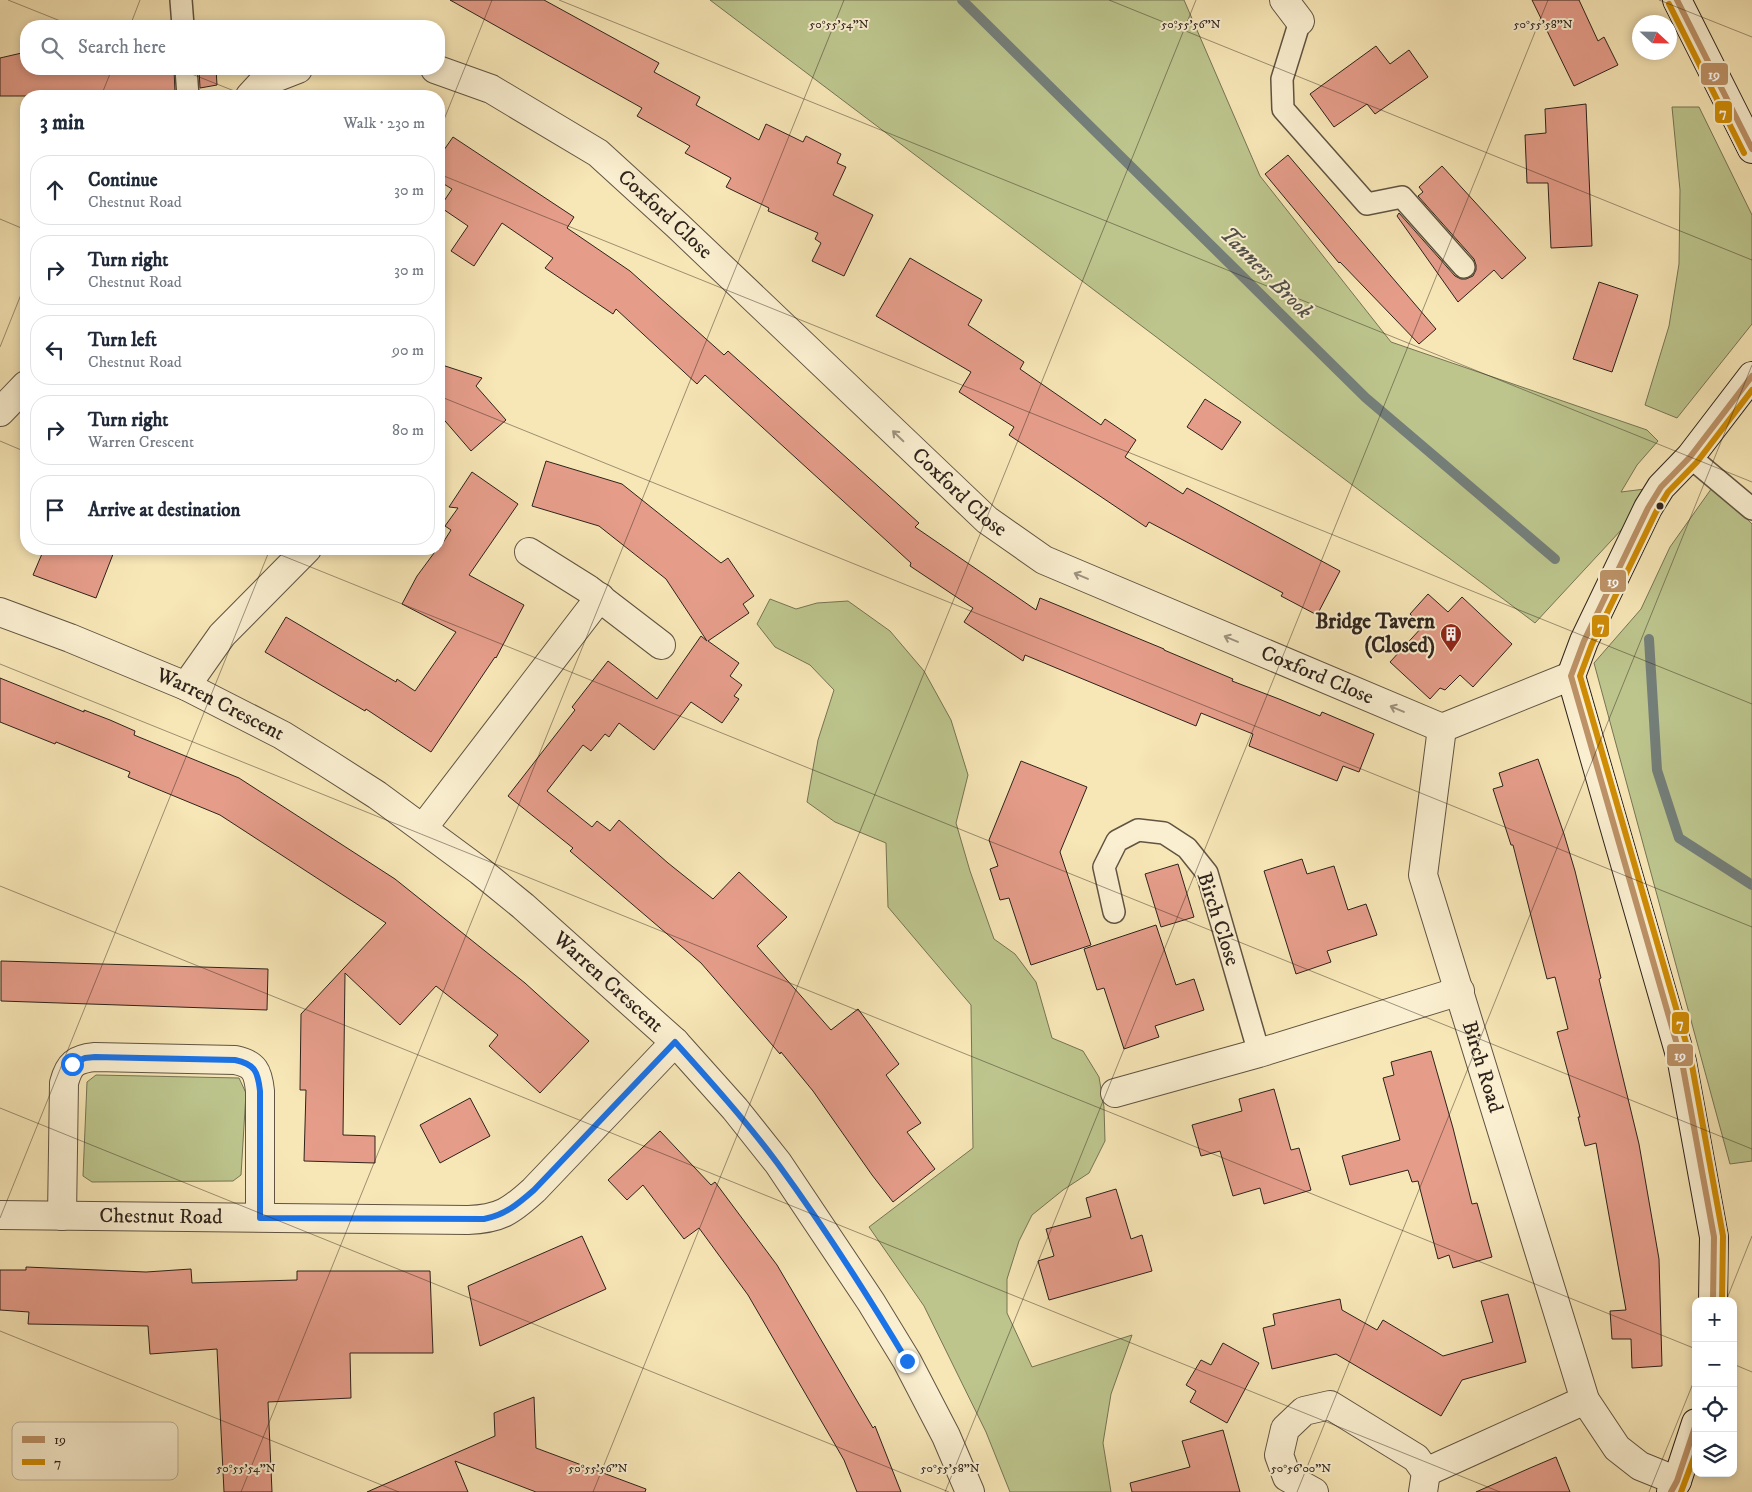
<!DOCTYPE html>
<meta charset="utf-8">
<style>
body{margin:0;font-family:"IM FELL DW Pica",serif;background:#f2f2f3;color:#1f2937}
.controls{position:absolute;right:15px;bottom:15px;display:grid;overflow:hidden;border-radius:10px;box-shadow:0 2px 8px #0003}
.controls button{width:45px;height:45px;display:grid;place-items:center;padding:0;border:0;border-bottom:1px solid #e0e1e3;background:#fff;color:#1f2937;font:25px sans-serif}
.compass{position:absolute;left:1632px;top:15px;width:45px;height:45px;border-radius:50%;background:#fff;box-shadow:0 2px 8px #0003;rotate:112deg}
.stop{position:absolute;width:15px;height:15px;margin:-11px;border:4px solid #1a73e8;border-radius:50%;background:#fff}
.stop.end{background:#1a73e8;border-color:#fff;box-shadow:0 1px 5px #0008}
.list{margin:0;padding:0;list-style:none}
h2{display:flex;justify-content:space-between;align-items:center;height:65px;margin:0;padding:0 20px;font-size:21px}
h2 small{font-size:16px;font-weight:400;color:#747a83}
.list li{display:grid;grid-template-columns:32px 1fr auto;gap:15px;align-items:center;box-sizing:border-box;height:70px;margin:0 10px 10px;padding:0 10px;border:1px solid #e0e1e3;border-radius:20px}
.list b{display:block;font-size:19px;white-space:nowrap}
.list p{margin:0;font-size:16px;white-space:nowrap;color:#747a83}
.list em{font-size:16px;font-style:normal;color:#747a83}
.icon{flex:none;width:28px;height:28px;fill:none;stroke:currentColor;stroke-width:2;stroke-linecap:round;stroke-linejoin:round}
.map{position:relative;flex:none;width:1752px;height:1492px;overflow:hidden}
.search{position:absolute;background:#fff;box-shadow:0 2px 8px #0003;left:20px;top:20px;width:425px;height:55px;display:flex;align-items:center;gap:12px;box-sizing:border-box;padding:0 18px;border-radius:20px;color:#747a83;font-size:19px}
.panel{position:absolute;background:#fff;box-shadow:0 2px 8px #0003;left:20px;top:90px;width:425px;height:465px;border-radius:20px}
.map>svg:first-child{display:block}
.green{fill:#bdc58d;stroke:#767454}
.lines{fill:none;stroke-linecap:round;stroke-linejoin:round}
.stream{stroke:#747f7a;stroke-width:10}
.building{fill:#e59d8a;stroke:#2e231b}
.lane-casing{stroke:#605442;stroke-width:24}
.street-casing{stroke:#605442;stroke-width:30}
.secondary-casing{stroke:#2e231b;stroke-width:30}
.lane{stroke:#faefd0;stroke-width:21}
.street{stroke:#faefd0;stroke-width:28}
.secondary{stroke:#faefd0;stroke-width:28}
.bus-1-casing{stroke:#faefd0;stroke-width:10}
.bus-2-casing{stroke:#faefd0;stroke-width:10}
.bus-1{stroke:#bc9266;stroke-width:6}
.bus-2{stroke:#cf8c05;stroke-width:6}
.oneway{stroke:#9e937f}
.route{stroke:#1a73e8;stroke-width:6}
.ticks{fill:none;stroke:#2e231b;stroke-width:1;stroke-opacity:0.45}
.bus-dot{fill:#2e231b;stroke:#faefd0;stroke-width:2}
.labels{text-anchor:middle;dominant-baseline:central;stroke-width:4;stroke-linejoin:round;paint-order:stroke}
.street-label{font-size:21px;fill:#2e231b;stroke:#faefd0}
.poi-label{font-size:21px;font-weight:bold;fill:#2e231b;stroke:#faefd0;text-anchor:end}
.water-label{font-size:22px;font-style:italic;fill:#51514a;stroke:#faefd0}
.key{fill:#faefd0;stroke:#bdb29a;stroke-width:1}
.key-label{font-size:14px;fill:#2e231b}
.ticks-label{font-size:12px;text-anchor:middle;fill:#2e231b;stroke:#faefd0;stroke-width:4;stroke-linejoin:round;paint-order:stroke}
.line-badge{stroke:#faefd0;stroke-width:2}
.badge-label{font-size:14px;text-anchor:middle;font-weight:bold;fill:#fff}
</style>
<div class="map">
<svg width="1752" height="1492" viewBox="0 0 1752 1492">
<rect width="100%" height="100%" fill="#f7e6b6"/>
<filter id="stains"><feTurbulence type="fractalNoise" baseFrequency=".004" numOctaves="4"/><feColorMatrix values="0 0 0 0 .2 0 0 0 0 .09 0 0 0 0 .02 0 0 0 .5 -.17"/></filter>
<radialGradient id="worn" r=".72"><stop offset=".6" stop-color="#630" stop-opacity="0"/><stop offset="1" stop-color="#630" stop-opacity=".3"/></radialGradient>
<path class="green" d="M710,0H1184L1260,176L1391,342L1647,430L1658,441L1637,465L1621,492L1661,487L1535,623Z
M1672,107H1699L1752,215V324L1677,418L1645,405L1669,326L1679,264L1680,190Z
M1714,485L1752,524V1161L1730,1164L1594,663L1641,609L1670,547Z
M770,599L796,609L817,603L848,601L890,631L924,671L951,720L968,775L956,823L970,871L994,939L1015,954L1036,982L1052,1038L1083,1051L1099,1077L1104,1107L1105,1141L1089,1173L1063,1190L1032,1215L1019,1241L1007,1279V1313L1032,1367L1132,1335L1111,1394L1103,1443L1111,1492H1010L986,1432L924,1306L869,1227L973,1148L971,1005L888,907L886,843L835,822L807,802L818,740L834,690L810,665L775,647L757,624Z
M96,1075L239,1078L246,1093L241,1175L233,1181L92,1182L83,1176L87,1082Z"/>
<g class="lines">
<path class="stream" d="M962,0L1366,398L1555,559
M1649,639L1657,770L1679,838L1752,885"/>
</g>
<path class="building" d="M450,0H544L659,63L654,72L700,97L696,105L759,140L766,124L803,142L806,136L841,154L837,163L846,167L833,195L873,215L844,276L812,261L821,243L815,239L818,233L768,211L769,208L726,187L731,178L685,153L690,146L637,116L642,108Z
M1532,0H1579L1598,41L1604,37L1618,65L1574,86Z
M1376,46L1390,64L1409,50L1428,77L1375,114L1367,104L1334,127L1310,94Z
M26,52V69H174L175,92L145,96H0V58Z
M199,69H216L217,85L200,88Z
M1586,104L1592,246L1551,248L1548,183H1527L1525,135L1546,133L1545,109Z
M453,137L574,217L567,228L630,271L724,355L728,351L919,523L915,527L1036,610L1040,598L1164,649V650L1233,679L1232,681L1279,699L1320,716L1322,712L1374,734L1359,772L1343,766L1337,781L1249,746L1253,734L1201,713L1196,726L1025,655L1023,661L964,622L973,608L910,566L911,563L705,375L697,384L616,309L613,314L545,268L553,258L502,223L474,266L451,251L468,226L440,207L452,189L439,181V157Z
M1288,155L1436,329L1419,344L1340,262L1339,263L1265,174Z
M1442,166L1526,258L1502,279L1494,270L1458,302L1397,216L1399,213L1455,276L1461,279H1466L1473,276L1476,270V265L1474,259L1418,196L1423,192L1419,187Z
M910,258L982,300L968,325L1024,362L1020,369L1101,425L1105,419L1136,440L1125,457L1183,494L1187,488L1340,571L1317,615L1281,596L1283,593L1149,522L1146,527L1009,435L1014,427L959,392L971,372L876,316Z
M1599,282L1638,295L1612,372L1573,359Z
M439,364L482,378L476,386L506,420L471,451L439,414Z
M1205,399L1241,422L1222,450L1187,427Z
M546,461L622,484L721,563L728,558L754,596L743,604L749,613L708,641L739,663L730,676L742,685L734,696L739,699L722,723L691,702L654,750L619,723L609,737L605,734L591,751L583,745L547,791L592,827L597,821L610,831L619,820L668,863L713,899L739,872L787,917L757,946L831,1030L858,1009L899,1064L886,1075L921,1123L907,1132L935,1169L893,1202L872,1175L813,1091L781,1052L780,1054L701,963L570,851L573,848L508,796L575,710L572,707L608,661L657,699L701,636L707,641L666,579L599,526L532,506Z
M472,472L518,504L469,575L524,605L496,658L495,657L431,752L366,709L365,711L265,652L286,617L396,682L397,679L415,691L456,632L402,604L417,576L437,549H439L451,530L445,526L458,508L449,507Z
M44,549H115L96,598L33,575Z
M1428,594L1448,612L1462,597L1512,644L1473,687L1460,675L1445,690L1440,688L1430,699L1390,662L1423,626L1410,614Z
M0,678L84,712V710L110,720L135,731L134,735L239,778L395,879L525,983L589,1041L540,1093L489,1046L498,1035L436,986L400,1025L345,973L343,1135L375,1136V1163L304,1161L306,1090H300L301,1014L386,923L220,815L128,777L130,772L56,742L55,744L0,722Z
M1538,759L1564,834L1575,871L1601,978L1599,979L1639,1144L1659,1259L1662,1366L1632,1368L1631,1339H1612L1610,1311L1626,1310L1596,1143L1585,1146L1578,1117H1580L1557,1032L1568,1029L1555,977L1547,979L1513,845H1511L1493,789L1503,786L1499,773Z
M1021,761L1087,787L1060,852L1091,945L1031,965L1009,898L1000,900L990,869L998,866L989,840Z
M1302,859L1307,874L1334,866L1348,910L1366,904L1377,935L1327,951L1331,962L1296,974L1264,871Z
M1178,864L1194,917L1161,927L1145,874Z
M1156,925L1176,985L1194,979L1204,1010L1155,1026L1159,1037L1124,1049L1104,988L1097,990L1084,949Z
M1,961L268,969L267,1010L1,1001Z
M1431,1051L1453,1128L1472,1204L1477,1203L1492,1257L1453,1268L1449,1255L1438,1259L1418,1181L1412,1182L1408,1170L1350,1185L1342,1156L1400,1140L1383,1078L1394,1075L1391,1062Z
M1274,1089L1291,1150L1299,1148L1311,1190L1264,1204L1260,1188L1233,1196L1220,1151L1201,1156L1192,1125L1242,1111L1239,1099Z
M470,1098L490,1136L440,1163L420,1125Z
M660,1131L711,1185L715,1182L777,1265L873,1428L875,1426L901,1492H857L844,1460L748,1295L699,1228L684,1239L643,1185L627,1200L608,1180Z
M1116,1189L1131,1239L1142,1235L1152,1271L1049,1300L1038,1261L1054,1256L1046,1229L1091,1217L1086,1198Z
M582,1236L606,1289L480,1346L468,1286Z
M26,1267L146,1272L191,1269L192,1283L297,1280V1271H430L433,1353H350L351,1398L268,1402L272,1492H224L217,1349L150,1354L148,1326L28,1324L29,1312L0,1310V1270H26Z
M1508,1294L1526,1362L1462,1380L1441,1416L1336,1354L1272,1369L1263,1328L1275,1325L1273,1314L1340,1299L1342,1310L1377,1330L1383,1320L1443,1356L1493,1342L1481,1301Z
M1223,1343L1259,1363L1227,1423L1190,1402L1196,1391L1186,1385L1201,1360L1211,1365Z
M534,1397L536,1448L646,1489L645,1492H536L455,1461L468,1492H367L495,1436L494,1413Z
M1223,1430L1240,1492H1132L1130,1483L1190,1467L1182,1441Z
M1556,1457L1570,1492H1476L1530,1468Z"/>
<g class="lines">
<g class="lane-casing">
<path id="lane" d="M181,0L183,26
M1300,21L1282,79L1283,109L1367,204L1402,197L1464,267
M186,69L188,96
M1690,457L1752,509
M1114,912L1104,867L1117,841L1138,830L1164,833L1187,848L1207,873L1259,1053"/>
</g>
<g class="street-casing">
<g id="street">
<path d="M1284,0L1300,21"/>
<path id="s1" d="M435,69L491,89L598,153L678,226L987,520L1044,560L1442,728L1571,676"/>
<path d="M250,96L262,83L298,69"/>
<path d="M0,412L26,385"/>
<path d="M529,552L588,589L661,645"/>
<path id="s2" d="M0,612L70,638L186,686L282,735L327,763L377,795L480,871L523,906L675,1042L735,1109L778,1163L871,1302L907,1361L946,1436L970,1492"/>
<path d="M186,686L222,635L307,549"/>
<path id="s3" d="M1442,728L1423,875L1585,1400L1617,1448L1640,1466L1677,1481"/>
<path d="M423,828L600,597"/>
<path d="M1115,1093L1259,1053L1460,991"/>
<path id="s4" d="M0,1215L468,1220C500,1219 511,1211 534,1190L675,1042"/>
<path d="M62,1216L64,1083C69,1064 75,1059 95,1057L235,1060C255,1064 258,1072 260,1091V1217"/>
<path d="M1426,1472L1585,1400"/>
<path d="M1314,1492L1287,1477L1279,1455L1285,1429L1304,1411L1330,1405L1416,1458L1426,1472L1423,1492"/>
</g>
</g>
<g class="secondary-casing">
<path id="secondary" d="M1677,0L1752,149
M1713,1301L1714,1237L1682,1062L1571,676L1584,641L1648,508L1661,487L1690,457L1752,376
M1671,1492L1677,1481L1696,1423"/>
</g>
<use href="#lane" class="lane"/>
<use href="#street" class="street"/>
<use href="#secondary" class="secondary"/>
<g class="bus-1-casing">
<path id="bus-1" d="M1677,0L1752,149
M1713,1301L1714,1237L1682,1062L1571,676L1584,641L1648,508L1661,487L1690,457L1752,376
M1671,1492L1677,1481L1696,1424"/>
</g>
<g class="bus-2-casing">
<path id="bus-2" d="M1669,4L1744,153
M1722,1301L1723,1236L1691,1060L1580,676L1592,644L1656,512L1668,492L1697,462L1752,390
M1681,1492L1696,1452"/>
</g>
<use href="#bus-1" class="bus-1"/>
<use href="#bus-2" class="bus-2"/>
</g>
<defs><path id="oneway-shaft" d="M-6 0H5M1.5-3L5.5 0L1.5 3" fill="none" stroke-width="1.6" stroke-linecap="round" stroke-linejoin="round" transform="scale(1.25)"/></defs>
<g class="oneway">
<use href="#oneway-shaft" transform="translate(898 436) rotate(-136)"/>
<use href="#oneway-shaft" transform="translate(1081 576) rotate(-157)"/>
<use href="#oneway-shaft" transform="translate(1231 639) rotate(-157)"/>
<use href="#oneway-shaft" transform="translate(1397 709) rotate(-157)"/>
</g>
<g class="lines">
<path class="route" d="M72,1064L85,1058L95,1057L235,1060C255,1064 258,1072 260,1091V1218L484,1219C505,1215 518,1204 534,1190L675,1042C710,1081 746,1121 778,1164C824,1227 867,1294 907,1361"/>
</g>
<path class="ticks" d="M8,0L73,26M559,0L1752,482M1109,0L1752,260M1659,0L1752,37M130,26L140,0M179,69L247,96M101,96L112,69M439,132L492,0M439,174L1752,704M0,219L26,230M0,347L26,282M439,396L1752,927M0,441L26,452M266,549L1752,1149M0,664L1696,1349M0,886L1500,1492M0,1108L949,1492M0,1218L270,549M1726,1301L1752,1236M0,1331L399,1492M1733,1364L1752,1372M241,1492L844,0M593,1492L1196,0M945,1492L1548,0M1297,1492L1752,365M1649,1492L1696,1376"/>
<defs>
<g id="building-pin" transform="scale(1.125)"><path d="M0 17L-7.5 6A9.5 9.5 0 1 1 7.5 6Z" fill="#8f2418" stroke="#faefd0"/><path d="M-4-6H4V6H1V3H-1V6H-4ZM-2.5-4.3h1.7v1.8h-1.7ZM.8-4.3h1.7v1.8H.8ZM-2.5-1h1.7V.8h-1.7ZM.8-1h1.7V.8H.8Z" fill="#fff"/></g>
</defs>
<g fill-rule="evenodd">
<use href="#building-pin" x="1451" y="634"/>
</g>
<circle class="bus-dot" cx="1660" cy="506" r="4.5"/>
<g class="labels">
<g class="street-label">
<text stroke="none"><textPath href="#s1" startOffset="275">Coxford Close</textPath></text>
<text stroke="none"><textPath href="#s1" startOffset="680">Coxford Close</textPath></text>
<text stroke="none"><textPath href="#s1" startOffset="1085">Coxford Close</textPath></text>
<text stroke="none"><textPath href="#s2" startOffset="239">Warren Crescent</textPath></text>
<text transform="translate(1218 919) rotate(72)">Birch Close</text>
<text stroke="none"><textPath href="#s2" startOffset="718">Warren Crescent</textPath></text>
<text stroke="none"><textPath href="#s3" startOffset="349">Birch Road</textPath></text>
<text stroke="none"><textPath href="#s4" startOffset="161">Chestnut Road</textPath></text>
</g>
<g class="poi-label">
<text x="1435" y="622">Bridge Tavern<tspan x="1435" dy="24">(Closed)</tspan></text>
</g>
<g class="water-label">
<text transform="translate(1266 273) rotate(45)">Tanners Brook</text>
</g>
</g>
<rect x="12" y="1422" width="166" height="58" rx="8" class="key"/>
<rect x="22" y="1436" width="23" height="7" fill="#bc9266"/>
<rect x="22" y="1459" width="23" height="6" fill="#cf8c05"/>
<g class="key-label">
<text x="54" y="1444">19</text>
<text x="54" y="1467">7</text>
</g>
<g class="ticks-label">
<text x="839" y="28">50°55'54"N</text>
<text x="1191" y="28">50°55'56"N</text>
<text x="1543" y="28">50°55'58"N</text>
<text x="246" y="1472">50°55'54"N</text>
<text x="598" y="1472">50°55'56"N</text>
<text x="950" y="1472">50°55'58"N</text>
<text x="1301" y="1472">50°56'00"N</text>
</g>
<g class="line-badge">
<rect x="1700" y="62" width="29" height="24" rx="5" fill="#bc9266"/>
<rect x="1714" y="100" width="19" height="24" rx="5" fill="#cf8c05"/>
<rect x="1599" y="569" width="28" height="24" rx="5" fill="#bc9266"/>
<rect x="1591" y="614" width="19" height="24" rx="5" fill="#cf8c05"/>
<rect x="1671" y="1011" width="19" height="24" rx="5" fill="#cf8c05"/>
<rect x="1666" y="1043" width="28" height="24" rx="5" fill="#bc9266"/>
</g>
<g class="badge-label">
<text x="1714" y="79">19</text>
<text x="1723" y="117">7</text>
<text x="1613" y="586">19</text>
<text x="1601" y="631">7</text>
<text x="1680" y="1028">7</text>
<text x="1680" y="1060">19</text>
</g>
<rect width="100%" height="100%" filter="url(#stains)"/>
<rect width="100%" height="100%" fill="url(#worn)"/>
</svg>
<div class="controls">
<button>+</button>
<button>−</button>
<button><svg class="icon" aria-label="locate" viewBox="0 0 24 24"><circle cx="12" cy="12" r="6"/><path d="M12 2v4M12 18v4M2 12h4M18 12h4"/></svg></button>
<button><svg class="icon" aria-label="layers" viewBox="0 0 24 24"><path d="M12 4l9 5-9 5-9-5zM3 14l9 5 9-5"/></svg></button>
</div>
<svg class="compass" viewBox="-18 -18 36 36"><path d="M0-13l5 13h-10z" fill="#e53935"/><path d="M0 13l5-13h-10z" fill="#747a83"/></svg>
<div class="stop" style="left:72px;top:1064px"></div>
<div class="stop end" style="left:907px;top:1361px"></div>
<div class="search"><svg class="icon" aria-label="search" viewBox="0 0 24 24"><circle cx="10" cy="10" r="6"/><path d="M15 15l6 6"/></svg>Search here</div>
<section class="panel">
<h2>3 min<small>Walk · 230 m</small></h2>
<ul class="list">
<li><svg class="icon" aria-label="ahead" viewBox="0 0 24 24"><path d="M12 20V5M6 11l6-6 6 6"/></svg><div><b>Continue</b><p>Chestnut Road</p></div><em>30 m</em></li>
<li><svg class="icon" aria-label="right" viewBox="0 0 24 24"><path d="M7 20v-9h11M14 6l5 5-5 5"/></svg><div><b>Turn right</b><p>Chestnut Road</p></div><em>30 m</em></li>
<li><svg class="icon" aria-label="left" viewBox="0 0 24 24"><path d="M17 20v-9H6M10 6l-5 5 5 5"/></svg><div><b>Turn left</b><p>Chestnut Road</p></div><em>90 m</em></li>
<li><svg class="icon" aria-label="right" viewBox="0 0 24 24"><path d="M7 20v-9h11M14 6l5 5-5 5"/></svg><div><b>Turn right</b><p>Warren Crescent</p></div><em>80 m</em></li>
<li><svg class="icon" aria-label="arrive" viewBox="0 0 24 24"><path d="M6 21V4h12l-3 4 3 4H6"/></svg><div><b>Arrive at destination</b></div></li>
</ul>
</section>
</div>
